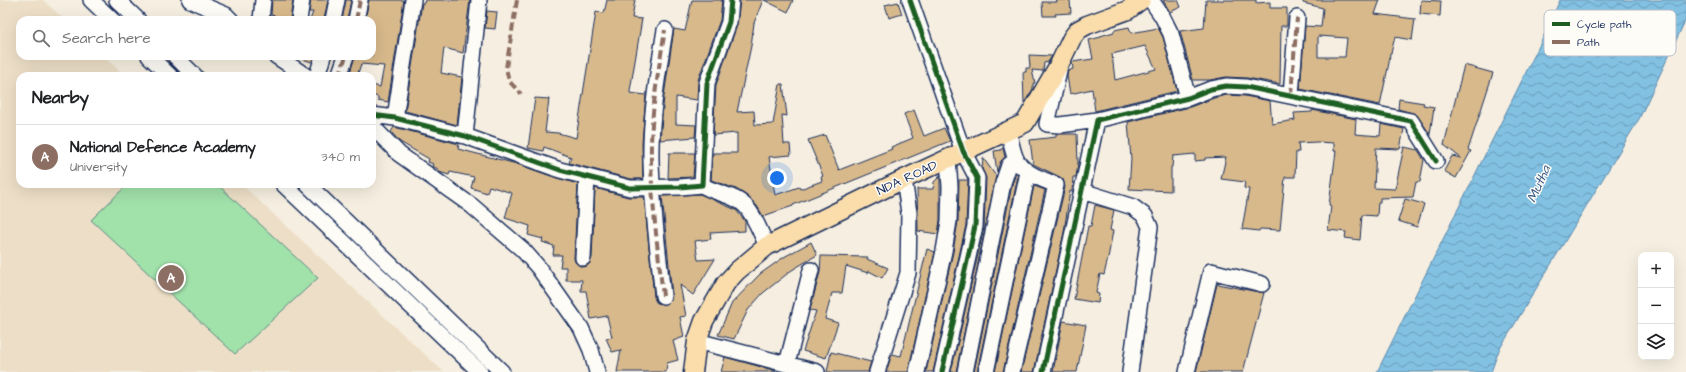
<!DOCTYPE html>
<meta charset="utf-8">
<style>
body{margin:0;font-family:"Architects Daughter",sans-serif;background:#f2f2f2;color:#202124}
.controls{position:absolute;right:12px;bottom:12px;display:grid;overflow:hidden;border-radius:8px;box-shadow:0 4px 16px #0002}
.controls button{width:36px;height:36px;display:grid;place-items:center;padding:0;border:0;border-bottom:1px solid #e0e0e0;background:#fff;color:#202124;font:20px sans-serif}
.you{position:absolute;left:777px;top:178px;width:14px;height:14px;margin:-10px;border:3px solid #fff;border-radius:50%;background:#1a73e8;box-shadow:0 0 0 6px #1a73e833}
.badge{display:grid;place-items:center;width:26px;height:26px;border-radius:50%;background:#d93025;color:#fff;font-size:13px;font-weight:700}
.pin{position:absolute;translate:-50% -50%;border:2px solid #fff;box-shadow:0 1px 4px #0006}
.list{margin:0;padding:0;list-style:none}
h2{display:flex;justify-content:space-between;align-items:center;height:52px;margin:0;padding:0 16px;font-size:17px}
h2 small{font-size:13px;font-weight:400;color:#757577}
.list li{display:grid;grid-template-columns:26px 1fr auto;gap:12px;align-items:center;box-sizing:border-box;height:64px;padding:0 16px;border-top:1px solid #e0e0e0}
.list b{display:block;font-size:15px;white-space:nowrap}
.list p{margin:0;font-size:13px;white-space:nowrap;color:#757577}
.list em{font-size:13px;font-style:normal;color:#757577}
.icon{flex:none;width:22px;height:22px;fill:none;stroke:currentColor;stroke-width:2;stroke-linecap:round;stroke-linejoin:round}
.map{position:relative;flex:none;width:1686px;height:372px;overflow:hidden}
.search{position:absolute;background:#fff;box-shadow:0 4px 16px #0002;left:16px;top:16px;width:360px;height:44px;display:flex;align-items:center;gap:10px;box-sizing:border-box;padding:0 14px;border-radius:12px;color:#757577;font-size:15px}
.panel{position:absolute;background:#fff;box-shadow:0 4px 16px #0002;left:16px;top:72px;width:360px;height:116px;border-radius:12px}
.map>svg:first-child{display:block}
.built{fill:#eddfc7}
.green{fill:#a1e1aa;stroke:#5e8884}
.water{fill:url(#water-waves);stroke:#5987ad}
.building{fill:#d8b98b;stroke:#1b2f5e;fill-rule:evenodd}
.lines{fill:none;stroke-linecap:round;stroke-linejoin:round}
.minor-casing{stroke:#1b2f5e;stroke-width:18}
.major-casing{stroke:#1b2f5e;stroke-width:21}
.minor{stroke:#fdfcf7;stroke-width:15}
.major{stroke:#faddab;stroke-width:18}
.quiet{stroke:#8d6e63;stroke-width:4;stroke-dasharray:8 4;stroke-linecap:butt}
.cycleway-casing{stroke:#fdfcf7;stroke-width:8}
.cycleway{stroke:#1b5e20;stroke-width:5}
.labels{text-anchor:middle;dominant-baseline:central;stroke-width:3;stroke-linejoin:round;paint-order:stroke}
.street-label{font-size:13px;fill:#1b2f5e;stroke:#fdfcf7}
.water-label{font-size:14px;font-style:italic;fill:#3a5b86;stroke:#fdfcf7}
.key{fill:#fdfcf7;stroke:#b9bec9;stroke-width:1}
.key-label{font-size:11px;fill:#1b2f5e}
</style>
<div class="map">
<svg width="1686" height="372" viewBox="0 0 1686 372">
<defs>
<pattern id="water-waves" width="16" height="10" patternUnits="userSpaceOnUse"><rect width="16" height="10" fill="#82c1e2"/><path d="M0 5q4-4 8 0t8 0" fill="none" stroke="#6a9dba"/></pattern>
</defs>
<rect width="100%" height="100%" fill="#f6efe1"/>
<filter id="ink" filterUnits="userSpaceOnUse"><feTurbulence type="fractalNoise" baseFrequency=".025" numOctaves="2"/><feDisplacementMap in="SourceGraphic" scale="8" xChannelSelector="R" yChannelSelector="G"/><feConvolveMatrix kernelMatrix="1 2 1 2 8 2 1 2 1" color-interpolation-filters="sRGB"/></filter>
<g filter="url(#ink)">
<path class="built" d="M0,0H43L65,20H20V56H103L125,76H20V184H241L444,372H0Z"/>
<path class="green" d="M128,184H217L318,278L235,354L91,220Z"/>
<path class="water" d="M1560,0H1686V19L1639,119L1499,350L1491,372H1377L1541,42Z"/>
<path class="building" d="M272,0H293L290,19L271,15Z
M311,0H328L324,20H310L313,12H309Z
M346,0H351L347,20H342Z
M369,0H404L388,102L378,100V97L372,95V85L380,87L384,66L361,64L357,76H349L355,56H372V20H365Z
M425,0H470L463,53L444,48L441,73L462,77L457,125L405,111L422,3H424Z
M607,0H635L632,18L642,19L630,91V93L646,95L642,143L643,179H631L569,163L571,157L544,147L543,151L528,148L535,98L549,99L545,132L558,133L576,138L596,12L604,13Z
M692,0H722L720,20L698,80L697,100L676,97V124L696,125L695,137L660,140L664,96L674,29L685,31Z
M740,0H763L754,23L751,46L737,112L754,111L755,125L773,124L780,84H783L787,116L782,115L784,144H790L791,155L769,157L775,195L799,187L800,189L822,181L821,177L823,176L808,140L825,135L839,170L892,149L891,147L913,138L904,114L914,110L924,136L944,128L950,141L793,205V206L763,216L757,206L747,196L736,189L711,180L713,153H737V133L713,135L716,85L737,25Z
M764,0H793L788,12Z
M1056,0H1070L1071,13L1055,14L1056,16H1043L1042,2H1057Z
M1163,0H1178L1181,7L1170,12Z
M1206,0H1256V3L1270,2V8H1287V26H1281L1280,84L1247,78L1226,77L1210,80H1193L1180,31L1204,28Z
M1303,0H1380L1375,14L1415,19L1412,40L1395,37L1391,53H1390L1389,63L1380,105L1300,89L1305,26L1321,27L1323,8L1303,3ZM1318,36L1347,38L1345,57H1318Z
M1421,0L1441,1L1440,16L1420,14Z
M898,2L902,14L889,18L885,5Z
M487,11L497,12L495,29L485,28Z
M1129,27L1131,33L1158,28L1163,37L1177,91L1095,111L1092,89L1070,94L1067,76L1068,71L1073,69L1072,62L1093,59L1089,40L1101,37L1100,36L1114,32V30ZM1145,46L1156,69L1115,80L1112,54Z
M1029,55L1052,56L1048,62L1044,63L1043,71L1032,70L1035,83H1033V89L1024,103L1023,72H1026V68H1030Z
M302,56H314L312,62L302,59Z
M1464,65L1493,73L1468,150L1471,151L1456,178L1444,171L1452,156L1461,158L1444,145Z
M1227,95L1245,96L1270,101L1272,124L1295,120L1294,113L1312,112V110L1356,119L1355,134L1380,136L1381,124L1404,129L1400,149L1376,148L1374,188L1395,189L1404,147L1418,150L1424,160L1420,182H1416L1413,197L1380,198V202H1378L1377,216L1362,215L1360,240L1345,238L1346,232L1328,230L1331,206L1329,205L1336,151H1334V143L1317,142L1298,143L1299,152H1296L1295,177H1285L1280,230L1260,229L1259,231L1242,229L1249,189L1244,188L1245,182L1221,179L1226,157L1205,158V160L1195,161V154L1173,156L1172,167H1171V191L1129,189L1131,159L1128,122L1190,107L1214,98Z
M1399,99L1424,103L1423,105L1434,107L1430,134L1416,114L1398,109Z
M394,127L459,144L458,149L517,164L557,178L578,184L574,258L575,262L582,267L587,266L592,258L595,188L628,197H644L654,297L656,302L660,304L668,303L671,300L672,295L662,196L700,194L736,210L745,221V231L710,233L711,239L695,241L698,260L715,259L693,295L680,285L686,316L680,317L684,337L673,341L678,360L667,363L666,372H617L621,350L612,352L606,338L612,337L607,316L591,319L586,291H581L582,280H566V267H560L562,255H553L554,246L542,242L543,239L528,235L530,226L505,218L512,193L489,186L487,193L471,188L474,177L450,172L449,175L439,172L438,169L432,166L433,164L428,162L429,159L400,142L391,132Z
M1056,134H1077L1078,164L1076,177H1073L1072,192L1070,191L1064,232L1034,372H1021L1065,187L1063,179L1060,177L1033,164L1030,140L1056,137Z
M1003,148L1005,157L1000,162L997,172L994,151L1001,150V149Z
M669,153H695L693,177L668,178Z
M983,158L996,176L956,372H951L984,228L986,178L982,169Z
M1016,173L1018,176L977,372H974L1012,185Z
M940,176V220L938,234L918,231L917,189H933L934,182Z
M959,180H968L966,225L933,372H926L953,252L958,221Z
M1034,186L1045,190L1003,372H995Z
M1405,199L1424,204L1417,227L1398,221Z
M1095,205L1114,210L1110,230L1113,231L1108,258L1104,275L1100,274L1096,293L1099,294L1098,303L1074,299L1088,226H1091Z
M811,242L817,255L792,270L763,293L748,310L734,339L718,335L732,303L760,274L784,257Z
M927,249L935,252L908,372H886L892,354L901,356Z
M821,256L868,257L867,259L888,268L882,278L869,271L868,273L846,266L842,293H832L825,319L838,323L826,358L803,351L816,311L810,310L820,272Z
M1217,284L1264,293L1243,372H1196Z
M1063,321L1086,325L1077,372H1053Z
M831,352L871,362L868,372H827Z
M725,357L776,371V372H721Z"/>
<g class="lines">
<g class="minor-casing">
<path id="minor" d="M91,0L112,20
M117,0L138,20
M190,0L226,15L231,20
M910,0L963,151L977,178L975,226L942,372
M1151,0L1162,16L1171,34L1188,98
M261,20L263,0
M299,20L302,0
M333,20L337,0
M356,20L360,0
M149,56L170,76
M175,56L195,76
M276,56L306,76
M1059,71L1047,124L1060,125L1097,120
M317,76L323,56
M339,76L346,56
M1291,95L1297,18
M372,115L395,118L465,136L560,170L630,188L680,187L702,185L707,83L729,22L731,0
M395,118L413,0
M372,126L399,154L472,206L523,250L538,267L581,328L591,350L597,372
M1008,131C1011,140 1012,152 1017,161C1025,174 1042,179 1056,185L1012,372
M465,136L479,0
M283,184L480,372
M307,184L502,372
M702,185C714,193 731,194 742,203C753,211 761,234 767,246
M1082,191L1133,207L1145,216L1150,227L1130,372
M583,258L587,177
M663,296C658,251 652,206 651,160C650,117 658,73 665,30
M697,341L817,372
M787,364L811,270
M877,372L908,273L909,213L904,179
M917,372L944,251L949,221L950,187L948,159
M965,372L1003,183L1009,165L1016,160
M986,372L1028,172
M1043,372L1097,120L1188,98L1211,89L1226,86L1246,87L1411,121L1436,161
M1187,372L1211,271L1262,284"/>
</g>
<g class="major-casing">
<path id="major" d="M693,372L697,341L704,321L726,283L737,271L767,246L904,179L1025,123L1060,63L1072,38L1078,30L1087,25L1128,10L1141,0"/>
</g>
<use href="#minor" class="minor"/>
<use href="#major" class="major"/>
<path class="quiet" d="M517,0L506,68L509,81L521,94
M356,20L360,0
M339,76L346,56
M1291,95L1297,18
M663,296C658,251 652,206 651,160C650,117 658,73 665,30"/>
<g class="cycleway-casing">
<path id="cycleway" d="M910,0L963,151L977,178L975,226L942,372
M372,115L395,118L465,136L560,170L630,188L680,187L702,185L707,83L729,22L731,0
M1043,372L1097,120L1188,98L1211,89L1226,86L1246,87L1411,121L1436,161"/>
</g>
<use href="#cycleway" class="cycleway"/>
</g>
</g>
<g class="labels">
<g class="street-label">
<text transform="translate(907 178) rotate(-25)">NDA ROAD</text>
</g>
<g class="water-label">
<text transform="translate(1539 184) rotate(-66)">Mutha</text>
</g>
</g>
<rect x="1544" y="10" width="132" height="46" rx="6" class="key"/>
<rect x="1552" y="22" width="18" height="4" fill="#1b5e20"/>
<rect x="1552" y="40" width="18" height="4" fill="#8d6e63"/>
<g class="key-label">
<text x="1577" y="28">Cycle path</text>
<text x="1577" y="46">Path</text>
</g>
</svg>
<div class="controls">
<button>+</button>
<button>−</button>
<button><svg class="icon" aria-label="layers" viewBox="0 0 24 24"><path d="M12 4l9 5-9 5-9-5zM3 14l9 5 9-5"/></svg></button>
</div>
<div class="you"></div>
<div class="pin badge" style="left:171px;top:278px;background:#8d6e63">A</div>
<div class="search"><svg class="icon" aria-label="search" viewBox="0 0 24 24"><circle cx="10" cy="10" r="6"/><path d="M15 15l6 6"/></svg>Search here</div>
<section class="panel">
<h2>Nearby<small></small></h2>
<ul class="list">
<li><span class="badge" style="background:#8d6e63">A</span><div><b>National Defence Academy</b><p>University</p></div><em>340 m</em></li>
</ul>
</section>
</div>
